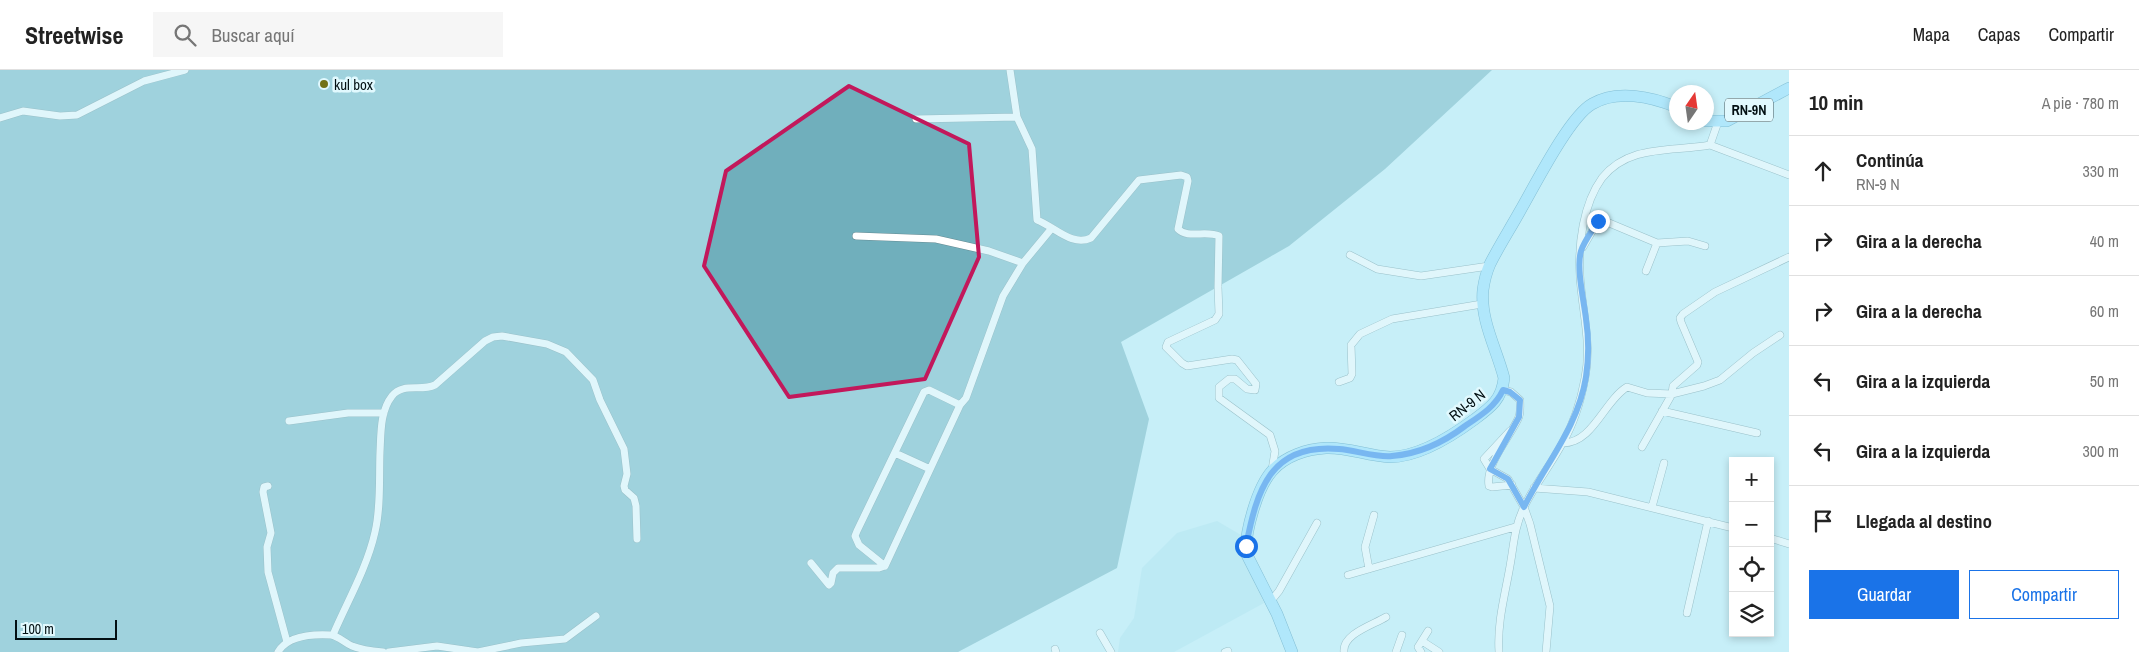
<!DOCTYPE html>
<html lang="es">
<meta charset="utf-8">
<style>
body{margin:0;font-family:"Archivo Narrow",sans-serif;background:#f6f6f6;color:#222}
.controls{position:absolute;right:15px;bottom:15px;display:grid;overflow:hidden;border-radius:0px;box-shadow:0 2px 8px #0003}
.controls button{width:45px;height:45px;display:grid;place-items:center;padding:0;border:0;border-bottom:1px solid #e0e0e0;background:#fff;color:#222;font:25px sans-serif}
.compass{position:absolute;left:1669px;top:15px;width:45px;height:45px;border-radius:50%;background:#fff;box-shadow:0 2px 8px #0003;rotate:13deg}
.scale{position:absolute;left:15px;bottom:12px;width:102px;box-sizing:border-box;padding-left:5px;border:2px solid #031013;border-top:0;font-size:14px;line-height:18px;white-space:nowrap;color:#031013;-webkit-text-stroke:4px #e1f9fe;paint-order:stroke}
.stop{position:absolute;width:15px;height:15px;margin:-11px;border:4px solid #1a73e8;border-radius:50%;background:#fff}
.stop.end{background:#1a73e8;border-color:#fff;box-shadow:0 1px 5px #0008}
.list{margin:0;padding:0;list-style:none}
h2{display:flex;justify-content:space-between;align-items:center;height:65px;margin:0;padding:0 20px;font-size:21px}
h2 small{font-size:16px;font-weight:400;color:#767676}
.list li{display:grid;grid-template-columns:32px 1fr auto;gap:15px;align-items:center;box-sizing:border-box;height:70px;padding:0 20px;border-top:1px solid #e0e0e0}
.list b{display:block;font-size:19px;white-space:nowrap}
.list p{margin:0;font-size:16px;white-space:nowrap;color:#767676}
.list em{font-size:16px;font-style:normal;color:#767676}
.actions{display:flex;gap:10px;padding:15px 20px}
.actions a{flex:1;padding:11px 0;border:1px solid #1a73e8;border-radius:0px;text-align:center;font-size:18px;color:#1a73e8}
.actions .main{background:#1a73e8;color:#fff}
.icon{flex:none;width:28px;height:28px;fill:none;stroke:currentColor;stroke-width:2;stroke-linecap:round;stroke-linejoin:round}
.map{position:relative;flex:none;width:1789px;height:582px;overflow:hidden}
header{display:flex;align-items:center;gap:30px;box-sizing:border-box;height:70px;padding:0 25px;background:#fff;border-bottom:1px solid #e0e0e0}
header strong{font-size:24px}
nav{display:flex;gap:28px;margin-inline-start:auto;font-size:18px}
.search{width:350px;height:45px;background:#f6f6f6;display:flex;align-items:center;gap:12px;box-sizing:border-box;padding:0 18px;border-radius:0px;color:#767676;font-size:19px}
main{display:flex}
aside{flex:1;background:#fff}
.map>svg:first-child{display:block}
.built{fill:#b2e4ef}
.forest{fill:#70afbc}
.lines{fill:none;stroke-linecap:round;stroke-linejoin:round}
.street-casing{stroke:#658b93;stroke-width:8}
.primary-casing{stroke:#3386ac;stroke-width:12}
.street{stroke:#fff;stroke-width:7}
.primary{stroke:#94ddfe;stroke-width:11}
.route{stroke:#1a73e8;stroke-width:6}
.marked{fill:none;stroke:#c2185b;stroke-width:4;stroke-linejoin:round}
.poi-dot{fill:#727216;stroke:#e1f9fe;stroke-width:2}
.labels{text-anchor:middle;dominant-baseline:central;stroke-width:5;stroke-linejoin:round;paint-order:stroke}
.shield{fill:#e1f9fe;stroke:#46565a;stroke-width:1}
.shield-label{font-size:14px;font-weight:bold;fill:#031013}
.poi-label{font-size:15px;fill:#031013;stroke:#e1f9fe;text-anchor:start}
.street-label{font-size:15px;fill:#031013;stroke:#e1f9fe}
</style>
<header>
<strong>Streetwise</strong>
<div class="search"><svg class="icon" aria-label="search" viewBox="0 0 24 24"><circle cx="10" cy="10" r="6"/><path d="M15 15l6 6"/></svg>Buscar aquí</div>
<nav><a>Mapa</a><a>Capas</a><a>Compartir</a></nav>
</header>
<main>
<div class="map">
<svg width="1789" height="582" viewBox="0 0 1789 582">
<rect width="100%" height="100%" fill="#c7eff8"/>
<path class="built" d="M1217,451L1241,465L1243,481L1264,533L1174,582H1118L1120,568L1134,548L1142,498L1177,463Z"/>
<path class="forest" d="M0,0H1492L1385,99L1289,176L1121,272L1149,349L1117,498L958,582H0Z"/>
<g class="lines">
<g class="street-casing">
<path id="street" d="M1010,0L1017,47L1032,79L1037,150C1055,157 1072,177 1091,168L1139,110L1181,105L1187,107L1188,111L1178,159C1187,169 1207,160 1219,166L1218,217L1219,244L1215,250L1168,272L1166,277L1182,293L1187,296L1232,289L1237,290L1256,314L1255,320L1247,319L1235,309H1229L1219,317V328L1270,365L1275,381L1272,400
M0,48L23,41L60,46L77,45L144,11L185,0
M916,49L1017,47
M1710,75L1789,105
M1710,75L1718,52
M856,166L936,169L989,181L1023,193
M1583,177L1598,151L1602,150L1657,173
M1350,185L1377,199L1421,206L1489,196
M1646,201L1657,173L1688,171L1705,176
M1339,312L1350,308L1352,304L1351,275L1360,264L1392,249L1482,234
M1503,320L1511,322L1520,330C1520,336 1521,344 1518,349C1509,368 1485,395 1489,416L1492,417L1512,415
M1662,341L1757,363
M289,351L348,343H384
M1510,361L1484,389L1490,399L1508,409L1524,437L1530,454L1550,536L1546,582
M1563,373C1593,373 1604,331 1627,317L1647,323L1672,324L1704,316L1720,310L1753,283L1780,265
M1642,377L1672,324L1673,316L1697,295L1698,292L1681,252L1680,248L1683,244L1715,222L1789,187
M895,383L930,399
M268,416L264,417L263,422L271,463L267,477L268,502L287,572
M1534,418L1588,422L1733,458
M1652,437L1664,393
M1770,468L1789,474
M811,493L829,515L831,513L833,503L838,498H879L885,496L960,335L966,328L1003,226L1023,193L1052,158
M885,496L859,475L855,466L857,461L924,322L929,320L960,335
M1369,499L1365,477L1374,445
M1348,505L1515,457
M1270,532L1279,521L1317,453
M1687,543L1708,451
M1100,563L1111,582
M333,565C347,532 367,498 375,462C381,437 379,408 380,382C381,364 380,341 392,326C403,312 421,322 435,315L485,271L493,267L502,266L547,274L566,282L593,310L600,330L624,379L627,404L624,416L625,420L634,428L636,436L637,469
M1422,571L1439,582
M1055,579L1056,582
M278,582C288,565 313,564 331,565C338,566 345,573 352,576C362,580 372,581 383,582
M389,582L437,576L478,582L521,573L565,569L596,546
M1225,582L1228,581
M1344,582C1342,564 1373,555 1386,547
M1396,582L1402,565
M1421,582L1418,577L1428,561
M1499,582C1497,552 1505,525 1510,496C1514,474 1514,458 1524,437C1535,414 1551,395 1563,372C1574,353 1581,330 1585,308C1592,273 1582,241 1580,206C1578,175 1583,134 1602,108C1629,74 1672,82 1710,75"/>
</g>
<g class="primary-casing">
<path id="primary" d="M1706,51H1727L1789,18
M1292,582L1277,544L1246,483C1245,462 1257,418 1272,401C1285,386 1307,379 1326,378C1347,377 1368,386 1390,387C1419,387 1452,366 1475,349C1491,337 1502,329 1504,308C1497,280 1480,250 1483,220C1484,212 1487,201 1490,194C1499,176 1510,159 1520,141C1534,117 1569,47 1592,34C1617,19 1652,27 1676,37"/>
</g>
<use href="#street" class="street"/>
<use href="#primary" class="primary"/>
</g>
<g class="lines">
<path class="route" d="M1246,476C1257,420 1270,373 1339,379C1354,380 1378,388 1392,386C1418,384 1444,372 1465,356C1480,346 1495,337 1503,320L1510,322L1520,330L1519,347L1490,399L1508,409L1524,437C1546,393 1578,357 1586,307C1589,287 1589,269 1586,249C1584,231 1576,198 1581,181C1584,171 1593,160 1598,151"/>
</g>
<path d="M0 0H1789V582H0ZM849,16L969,74L979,187L925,309L789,327L704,196L726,101Z" fill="#c7eff8" fill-opacity=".55" fill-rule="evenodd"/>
<path class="marked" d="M849,16L969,74L979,187L925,309L789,327L704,196L726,101Z"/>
<circle class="poi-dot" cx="324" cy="14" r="5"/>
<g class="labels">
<rect class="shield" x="1725" y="28.5" width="48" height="23" rx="4"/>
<g class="shield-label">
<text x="1749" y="40">RN-9N</text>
</g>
<g class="poi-label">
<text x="334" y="14">kul box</text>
</g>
<g class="street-label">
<text transform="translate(1467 335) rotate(-38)">RN-9 N</text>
</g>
</g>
</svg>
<div class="controls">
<button>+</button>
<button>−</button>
<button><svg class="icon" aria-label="locate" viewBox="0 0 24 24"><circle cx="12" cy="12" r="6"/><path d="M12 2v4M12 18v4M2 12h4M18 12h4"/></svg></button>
<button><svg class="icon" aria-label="layers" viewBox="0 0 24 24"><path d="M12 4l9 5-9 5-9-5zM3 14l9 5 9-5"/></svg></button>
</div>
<svg class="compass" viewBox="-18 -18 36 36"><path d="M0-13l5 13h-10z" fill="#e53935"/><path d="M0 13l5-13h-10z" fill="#767676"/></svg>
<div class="scale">100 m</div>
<div class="stop" style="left:1246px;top:476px"></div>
<div class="stop end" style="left:1598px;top:151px"></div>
</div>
<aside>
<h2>10 min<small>A pie · 780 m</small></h2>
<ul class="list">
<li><svg class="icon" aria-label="ahead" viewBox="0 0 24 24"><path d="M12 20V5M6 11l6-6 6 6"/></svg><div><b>Continúa</b><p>RN-9 N</p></div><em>330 m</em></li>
<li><svg class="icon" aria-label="right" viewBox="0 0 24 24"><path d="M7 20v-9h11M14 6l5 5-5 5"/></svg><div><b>Gira a la derecha</b></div><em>40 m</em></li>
<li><svg class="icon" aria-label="right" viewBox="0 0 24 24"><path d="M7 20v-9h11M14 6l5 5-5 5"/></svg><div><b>Gira a la derecha</b></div><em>60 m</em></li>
<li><svg class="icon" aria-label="left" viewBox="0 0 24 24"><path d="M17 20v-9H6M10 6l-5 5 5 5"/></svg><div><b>Gira a la izquierda</b></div><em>50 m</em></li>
<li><svg class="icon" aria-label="left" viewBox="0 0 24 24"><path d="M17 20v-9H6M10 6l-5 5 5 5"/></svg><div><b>Gira a la izquierda</b></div><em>300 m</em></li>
<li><svg class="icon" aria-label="arrive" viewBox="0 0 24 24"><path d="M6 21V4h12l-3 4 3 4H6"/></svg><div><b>Llegada al destino</b></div></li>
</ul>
<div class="actions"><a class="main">Guardar</a><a>Compartir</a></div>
</aside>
</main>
